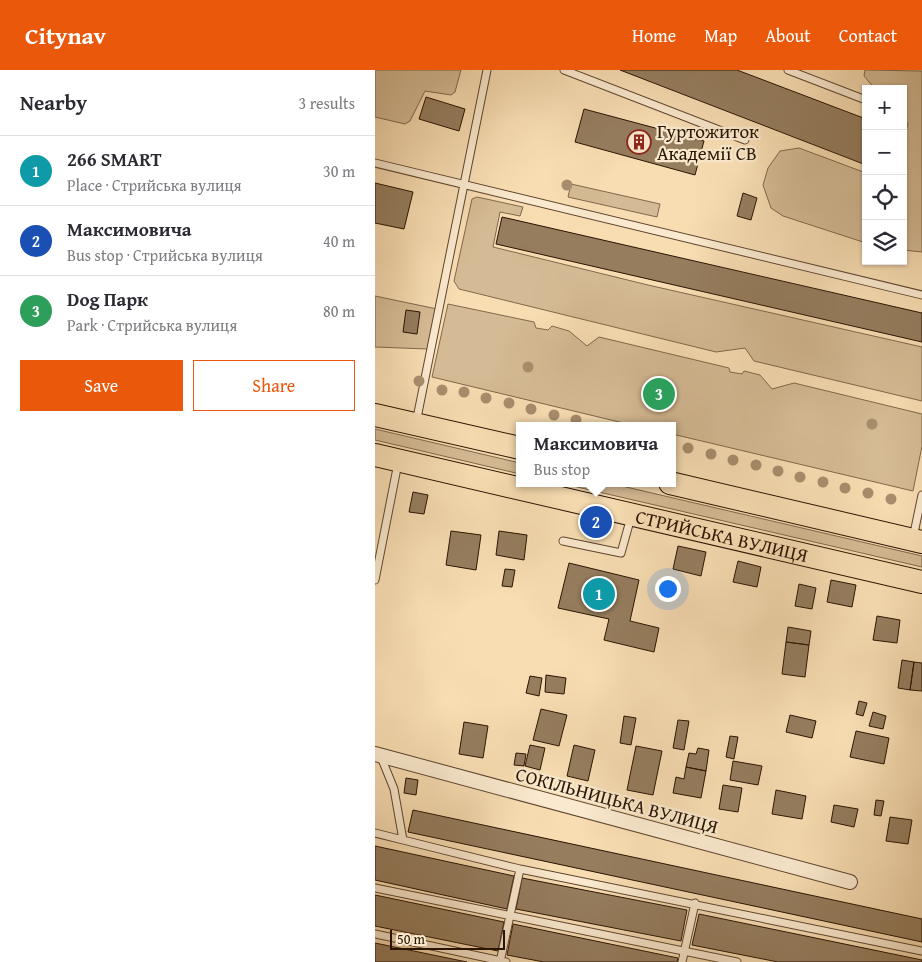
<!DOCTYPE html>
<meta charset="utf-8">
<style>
body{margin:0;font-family:"Gentium Book Plus",serif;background:#f7f7f7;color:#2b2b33}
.controls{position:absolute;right:15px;top:15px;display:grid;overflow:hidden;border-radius:0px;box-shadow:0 1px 4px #0004}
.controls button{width:45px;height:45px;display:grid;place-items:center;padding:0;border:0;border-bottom:1px solid #e1e1e2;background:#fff;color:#2b2b33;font:25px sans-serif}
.scale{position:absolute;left:15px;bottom:12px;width:115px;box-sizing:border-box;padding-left:5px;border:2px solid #2a1402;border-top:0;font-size:14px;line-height:18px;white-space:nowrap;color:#2a1402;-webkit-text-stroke:4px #fae9ce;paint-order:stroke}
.you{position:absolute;left:292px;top:518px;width:18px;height:18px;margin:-12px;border:4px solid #fff;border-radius:50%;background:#1a73e8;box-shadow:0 0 0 8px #1a73e833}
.badge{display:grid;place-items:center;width:32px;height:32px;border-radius:50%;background:#ea580c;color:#fff;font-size:16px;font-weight:700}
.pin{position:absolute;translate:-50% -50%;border:2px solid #fff;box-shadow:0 1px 5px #0006}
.popup{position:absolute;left:141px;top:352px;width:160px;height:65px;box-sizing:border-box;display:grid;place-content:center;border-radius:0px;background:#fff;filter:drop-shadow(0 1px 4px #0005);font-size:16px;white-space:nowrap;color:#7c7c81}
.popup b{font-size:19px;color:#2b2b33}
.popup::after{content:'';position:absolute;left:50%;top:100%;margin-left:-10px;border:10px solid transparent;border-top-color:#fff}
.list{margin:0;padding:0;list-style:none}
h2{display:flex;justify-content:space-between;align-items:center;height:65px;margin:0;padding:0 20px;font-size:21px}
h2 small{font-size:16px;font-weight:400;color:#7c7c81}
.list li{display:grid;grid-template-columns:32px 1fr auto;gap:15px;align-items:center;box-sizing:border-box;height:70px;padding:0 20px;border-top:1px solid #e1e1e2}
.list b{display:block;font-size:19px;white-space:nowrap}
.list p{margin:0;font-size:16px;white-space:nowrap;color:#7c7c81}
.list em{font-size:16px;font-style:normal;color:#7c7c81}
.actions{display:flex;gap:10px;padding:15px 20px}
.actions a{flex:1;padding:11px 0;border:1px solid #ea580c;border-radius:0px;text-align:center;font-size:18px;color:#ea580c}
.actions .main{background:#ea580c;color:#fff}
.icon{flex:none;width:28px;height:28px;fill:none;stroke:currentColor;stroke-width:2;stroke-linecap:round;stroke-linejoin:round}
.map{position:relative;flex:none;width:547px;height:892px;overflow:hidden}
header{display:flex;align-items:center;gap:30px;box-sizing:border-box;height:70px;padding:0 25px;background:#ea580c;color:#fff}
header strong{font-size:24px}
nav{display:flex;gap:28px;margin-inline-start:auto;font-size:18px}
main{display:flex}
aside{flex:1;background:#fff}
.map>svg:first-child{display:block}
.green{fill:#d5bb95;stroke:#80684c}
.building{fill:#957d5e;stroke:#2a1402}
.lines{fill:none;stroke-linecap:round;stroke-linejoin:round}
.lane-casing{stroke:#5e462e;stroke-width:9}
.street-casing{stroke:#5e462e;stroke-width:16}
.primary-casing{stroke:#2a1402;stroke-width:24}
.lane{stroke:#fae9ce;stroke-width:7}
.street{stroke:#fae9ce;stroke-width:14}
.primary{stroke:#f8ddb3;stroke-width:22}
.tree{fill:#a88e6e}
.labels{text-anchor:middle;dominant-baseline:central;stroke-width:4.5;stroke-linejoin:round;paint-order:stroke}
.poi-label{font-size:19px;fill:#2a1402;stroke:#fae9ce;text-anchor:start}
.street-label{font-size:19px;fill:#2a1402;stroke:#fae9ce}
</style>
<header>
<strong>Citynav</strong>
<nav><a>Home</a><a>Map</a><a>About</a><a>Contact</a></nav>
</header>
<main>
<aside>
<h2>Nearby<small>3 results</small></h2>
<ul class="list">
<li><span class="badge" style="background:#0f9aa8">1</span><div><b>266 SMART</b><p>Place · Стрийська вулиця</p></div><em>30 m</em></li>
<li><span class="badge" style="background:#1a4fb4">2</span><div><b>Максимовича</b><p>Bus stop · Стрийська вулиця</p></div><em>40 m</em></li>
<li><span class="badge" style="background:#2e9e5b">3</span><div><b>Dog Парк</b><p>Park · Стрийська вулиця</p></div><em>80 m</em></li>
</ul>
<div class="actions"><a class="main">Save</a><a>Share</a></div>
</aside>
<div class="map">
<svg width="547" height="892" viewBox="0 0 547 892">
<rect width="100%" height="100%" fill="#f8ddb3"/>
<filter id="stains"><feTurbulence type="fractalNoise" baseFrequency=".004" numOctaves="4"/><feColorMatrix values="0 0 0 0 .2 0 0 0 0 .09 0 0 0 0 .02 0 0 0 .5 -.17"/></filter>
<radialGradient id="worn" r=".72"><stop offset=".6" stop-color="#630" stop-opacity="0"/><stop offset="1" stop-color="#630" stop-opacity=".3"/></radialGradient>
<path class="green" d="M0,0H86L80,22L76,25L50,21L35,51L30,54L0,47Z
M490,0L547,1V182L528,180V70L533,54L528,45V19H500L489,6Z
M424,78L491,103V173L408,146L396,138L388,115L393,98L405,81Z
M196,114L285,134L282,147L193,127Z
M102,127L148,137L145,146L125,142L118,177L273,215L547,277V331L379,291L370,278L341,282L84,219L79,211L97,129Z
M0,226L62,239L53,279L0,277Z
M73,234L159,252L161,258L173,260L177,256L194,261L212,276L224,267L354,298L355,302L367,304L369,301L385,305L397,319L419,313L547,344V376L538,421L297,364V356H261L57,307Z
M0,359L145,393V404L0,370Z
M185,413H234L547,486V497Z"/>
<path class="building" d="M245,0H362L491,49V95Z
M51,27L90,39L84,61L44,49Z
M209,39L329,71L320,105L200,72Z
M0,113L38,122L29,159L0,153Z
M368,123L382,128L376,150L362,146Z
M127,147L547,243V272L121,174Z
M31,240L45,242L42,264L28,262Z
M38,422L53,425L49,444L34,442Z
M76,461L106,465L101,500L71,495Z
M124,461L152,465L149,490L121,485Z
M303,476L331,482L326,506L298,499Z
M363,491L386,497L382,517L358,512Z
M194,493L264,510L255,551L284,558L279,582L229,570L234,549L183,538Z
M130,499L140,500L137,517L127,516Z
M456,510L481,515L477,537L452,532Z
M424,514L441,518L437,539L420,536Z
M502,546L525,550L522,573L498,570Z
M413,557L436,561L434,575L411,572Z
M411,572L434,575L430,607L407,604Z
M527,590L539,592L535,620L523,618Z
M539,592L547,593V621L535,620Z
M171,605L191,608L189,624L170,622Z
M155,606L167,608L164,626L151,623Z
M484,631L492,633L488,646L481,644Z
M166,639L192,645L184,676L158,670Z
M498,642L511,646L508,659L494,656Z
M415,645L441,651L437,668L411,662Z
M249,646L261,648L256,675L245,673Z
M303,650L314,651L309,680L298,678Z
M89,652L113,656L108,688L84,684Z
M481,661L514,668L509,694L475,687Z
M355,666L363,667L359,689L351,687Z
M155,675L170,678L165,700L150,696Z
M199,675L220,680L213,711L192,706Z
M261,676L287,681L278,725L252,720Z
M323,678L334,680L331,701L311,697L314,683L321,684Z
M141,683L151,684L149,696L139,695Z
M358,691L387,696L383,715L355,710Z
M311,697L331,701L326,728L298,723L301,707L309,709Z
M31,708L43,710L41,725L29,723Z
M348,715L367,718L363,742L344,739Z
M401,720L431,726L427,749L397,744Z
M501,730L509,731L506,746L499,745Z
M459,735L483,739L479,757L456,752Z
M38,740L547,849V872L33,762Z
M515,747L537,750L533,774L511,771Z
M0,776L139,806L132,839L0,810Z
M147,808L312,840L306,871L141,839Z
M0,825L129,852L123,881L0,856Z
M324,844L547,890V892H403L317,875Z
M138,854L303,888L302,892H169L132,885Z
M0,873L92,892H0Z"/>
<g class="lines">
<g class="lane-casing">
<path id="lane" d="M189,0L370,70
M413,0L491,30
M0,93L547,225
M41,353L112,0
M538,468L547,425
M188,471L246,483L256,447
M0,510L23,393
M6,687L19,719L28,770L145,799L547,881
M0,763L28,770
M0,818L362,892
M0,864L131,892
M125,892L145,799
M307,892L320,833"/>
</g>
<g class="street-casing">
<path id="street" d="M0,684L475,812"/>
</g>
<g class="primary-casing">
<g id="primary">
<path d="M0,345L145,378"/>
<path id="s1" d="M0,385L547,512"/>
<path d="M295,413L547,472"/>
</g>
</g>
<use href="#lane" class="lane"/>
<use href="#street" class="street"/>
<use href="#primary" class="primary"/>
</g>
<g class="tree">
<circle cx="192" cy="115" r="5.5"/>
<circle cx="153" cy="297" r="5.5"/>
<circle cx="44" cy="311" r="5.5"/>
<circle cx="67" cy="320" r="5.5"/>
<circle cx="89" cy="322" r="5.5"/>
<circle cx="111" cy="328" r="5.5"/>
<circle cx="134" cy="333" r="5.5"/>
<circle cx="156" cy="339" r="5.5"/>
<circle cx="179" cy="345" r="5.5"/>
<circle cx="201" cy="350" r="5.5"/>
<circle cx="497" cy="354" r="5.5"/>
<circle cx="313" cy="378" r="5.5"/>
<circle cx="336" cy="384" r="5.5"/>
<circle cx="358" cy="390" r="5.5"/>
<circle cx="381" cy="395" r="5.5"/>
<circle cx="403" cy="401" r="5.5"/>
<circle cx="425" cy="407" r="5.5"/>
<circle cx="448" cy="412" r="5.5"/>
<circle cx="470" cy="418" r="5.5"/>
<circle cx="493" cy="423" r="5.5"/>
<circle cx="516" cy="429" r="5.5"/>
</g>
<defs>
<g id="building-ring" transform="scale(1.25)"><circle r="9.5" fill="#fae9ce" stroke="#8f2418" stroke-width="1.5"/><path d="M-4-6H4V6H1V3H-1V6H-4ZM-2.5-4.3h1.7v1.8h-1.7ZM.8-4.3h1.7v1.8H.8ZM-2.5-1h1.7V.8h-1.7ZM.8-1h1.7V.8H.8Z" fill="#8f2418"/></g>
</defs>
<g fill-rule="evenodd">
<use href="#building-ring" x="264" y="72"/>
</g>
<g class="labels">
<g class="poi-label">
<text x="282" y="61">Гуртожиток<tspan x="282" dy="22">Академії СВ</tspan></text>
</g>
<g class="street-label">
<text stroke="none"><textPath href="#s1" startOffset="356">СТРИЙСЬКА ВУЛИЦЯ</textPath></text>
<text transform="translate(242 730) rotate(15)">СОКІЛЬНИЦЬКА ВУЛИЦЯ</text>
</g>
</g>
<rect width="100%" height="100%" filter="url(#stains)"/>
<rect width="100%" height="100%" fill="url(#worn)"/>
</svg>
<div class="controls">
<button>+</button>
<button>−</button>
<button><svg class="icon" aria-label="locate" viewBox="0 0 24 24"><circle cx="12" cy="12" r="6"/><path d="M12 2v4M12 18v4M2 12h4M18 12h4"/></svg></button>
<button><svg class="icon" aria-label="layers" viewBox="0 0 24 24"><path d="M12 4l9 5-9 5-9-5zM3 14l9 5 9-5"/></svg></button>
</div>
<div class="scale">50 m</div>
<div class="you"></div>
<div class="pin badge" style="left:224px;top:524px;background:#0f9aa8">1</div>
<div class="pin badge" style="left:221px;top:452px;background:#1a4fb4">2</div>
<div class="popup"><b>Максимовича</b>Bus stop</div>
<div class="pin badge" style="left:284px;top:324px;background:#2e9e5b">3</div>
</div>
</main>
